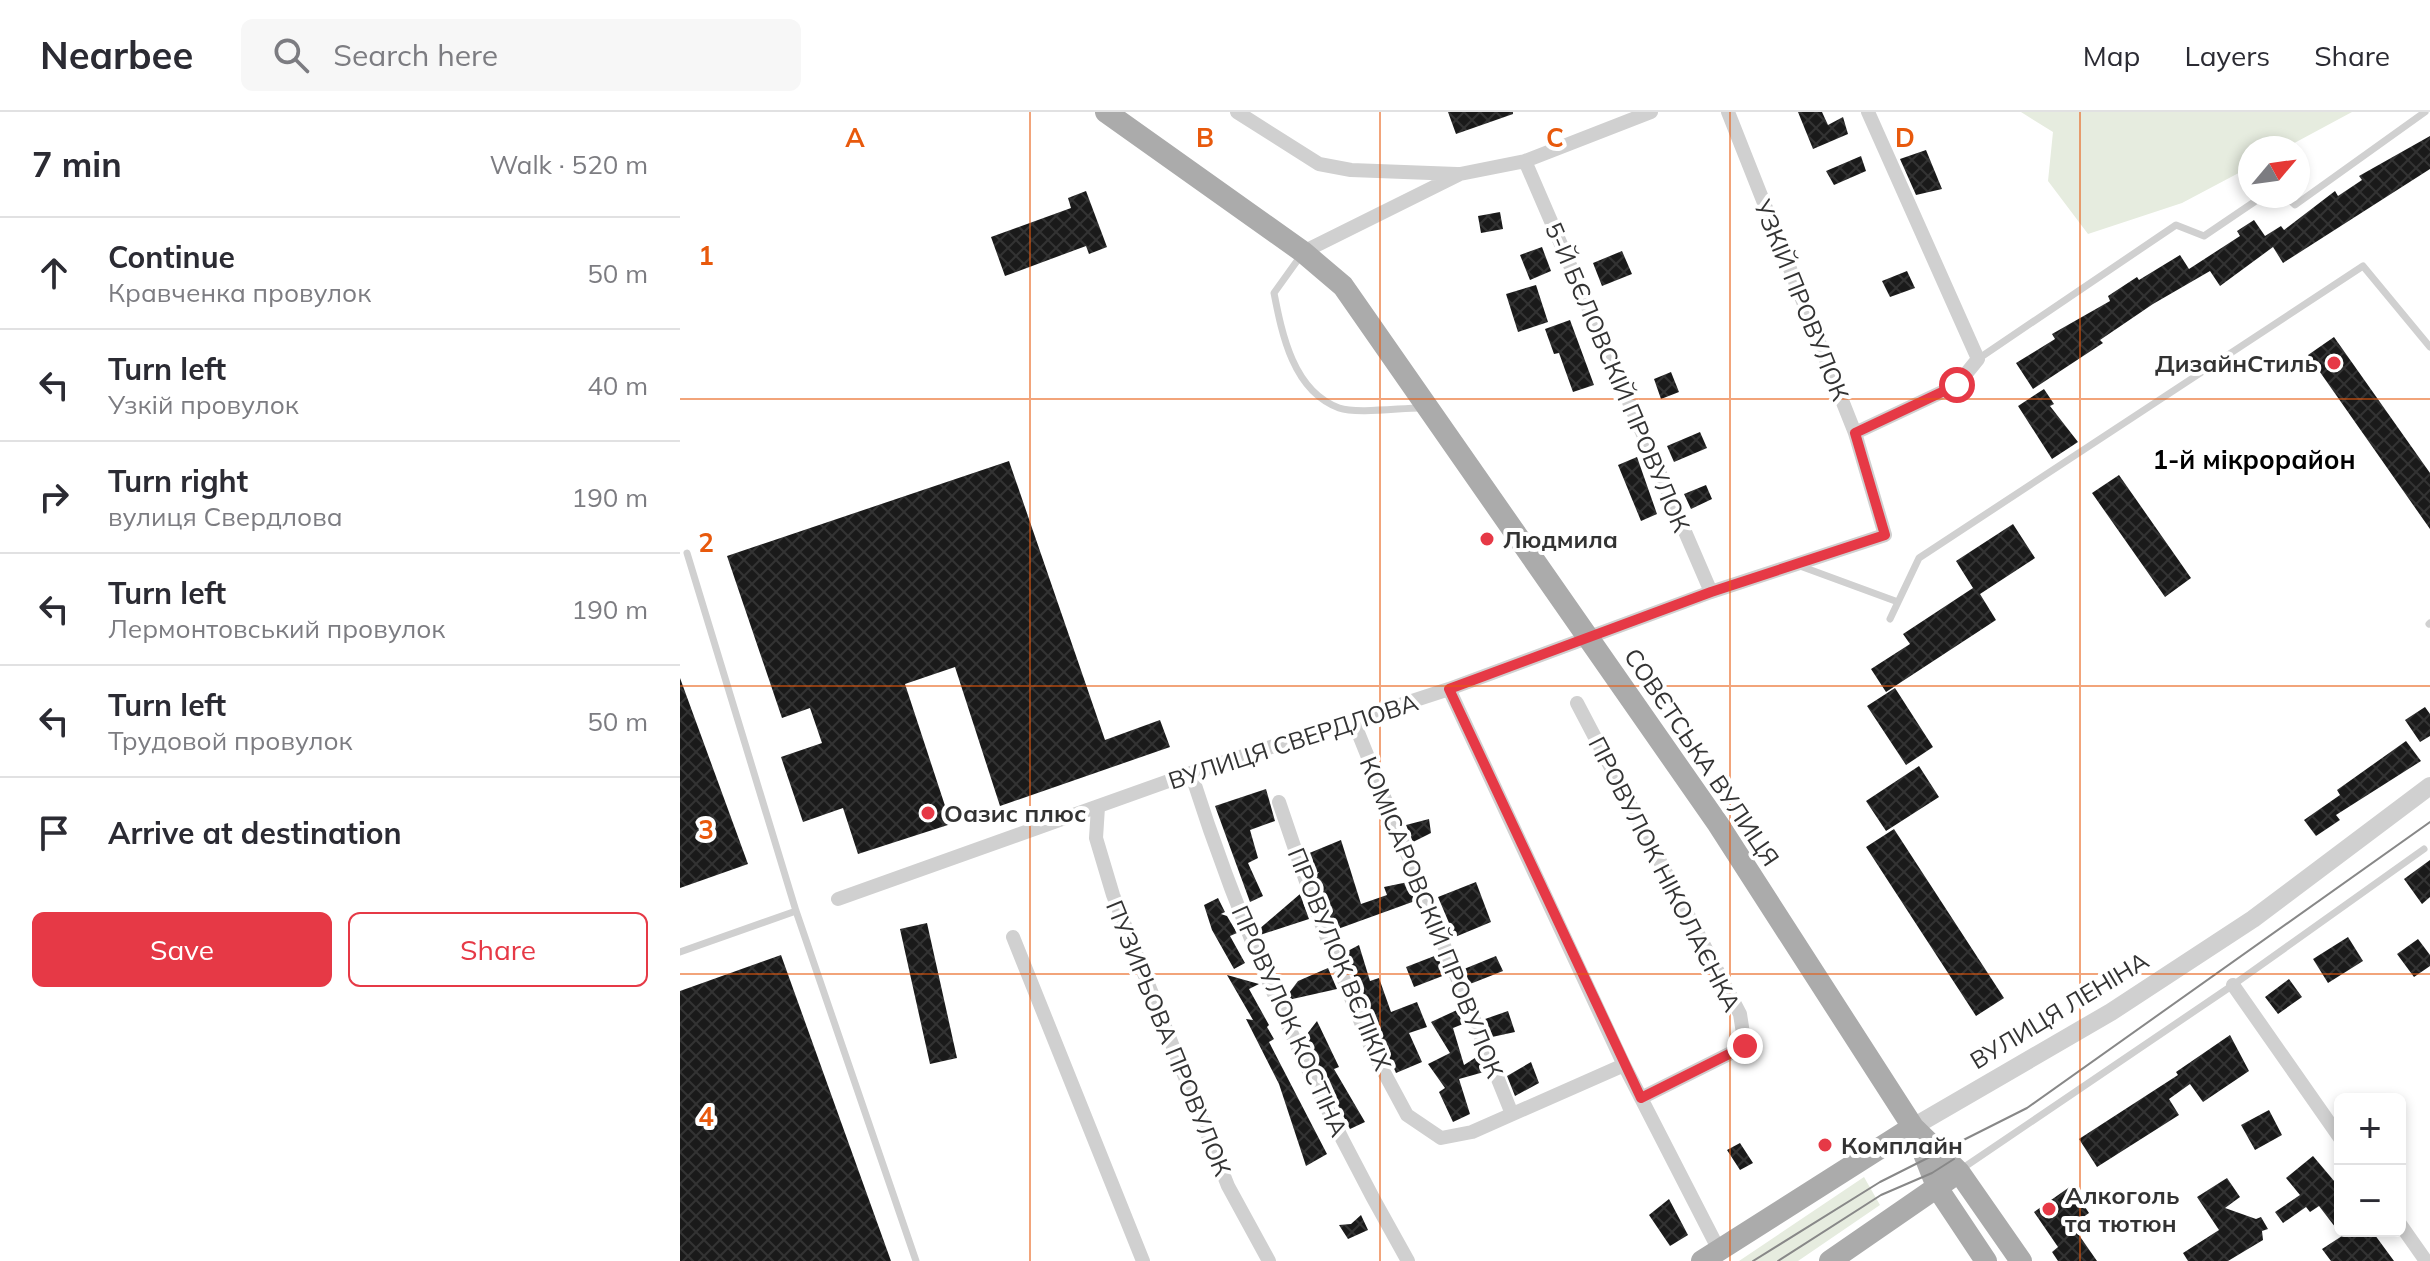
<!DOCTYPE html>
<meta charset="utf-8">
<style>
body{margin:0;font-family:Mulish,sans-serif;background:#f7f7f7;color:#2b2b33}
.controls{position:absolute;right:24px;bottom:24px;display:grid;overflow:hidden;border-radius:12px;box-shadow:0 4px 12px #0003}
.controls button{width:72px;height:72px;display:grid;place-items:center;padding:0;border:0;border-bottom:2px solid #e1e1e2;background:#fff;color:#2b2b33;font:40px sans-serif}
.compass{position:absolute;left:1558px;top:24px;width:72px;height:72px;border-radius:50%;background:#fff;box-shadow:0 4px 12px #0003;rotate:61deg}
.stop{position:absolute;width:24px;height:24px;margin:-18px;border:6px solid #e63946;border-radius:50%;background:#fff}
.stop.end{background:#e63946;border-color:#fff;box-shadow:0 2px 8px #0008}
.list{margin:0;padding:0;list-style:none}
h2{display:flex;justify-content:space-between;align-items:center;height:104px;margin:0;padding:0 32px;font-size:34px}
h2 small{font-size:26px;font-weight:400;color:#7c7c81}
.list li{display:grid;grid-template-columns:52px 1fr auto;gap:24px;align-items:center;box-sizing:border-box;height:112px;padding:0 32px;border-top:2px solid #e1e1e2}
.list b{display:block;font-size:30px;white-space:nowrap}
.list p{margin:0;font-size:26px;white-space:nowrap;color:#7c7c81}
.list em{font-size:26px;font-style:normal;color:#7c7c81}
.actions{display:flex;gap:16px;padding:24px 32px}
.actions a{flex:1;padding:18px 0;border:2px solid #e63946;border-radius:12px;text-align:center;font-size:28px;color:#e63946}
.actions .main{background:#e63946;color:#fff}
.icon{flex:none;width:44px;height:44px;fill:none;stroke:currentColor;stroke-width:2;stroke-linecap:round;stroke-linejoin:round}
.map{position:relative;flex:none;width:1750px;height:1149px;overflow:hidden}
header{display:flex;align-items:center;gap:48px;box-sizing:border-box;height:112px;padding:0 40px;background:#fff;border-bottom:2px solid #e1e1e2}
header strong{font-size:38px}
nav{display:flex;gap:44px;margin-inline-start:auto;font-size:28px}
.search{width:560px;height:72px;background:#f7f7f7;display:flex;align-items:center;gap:20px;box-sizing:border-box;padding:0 28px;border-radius:12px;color:#7c7c81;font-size:30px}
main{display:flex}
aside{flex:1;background:#fff}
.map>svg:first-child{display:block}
.grass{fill:#e6ecdf}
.building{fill:url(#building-cross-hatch)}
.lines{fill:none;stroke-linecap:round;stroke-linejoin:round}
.service{stroke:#d0d0d0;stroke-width:7}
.minor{stroke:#d0d0d0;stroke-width:14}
.tertiary{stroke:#d0d0d0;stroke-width:18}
.primary{stroke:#ababab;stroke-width:22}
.tram{stroke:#888;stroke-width:2}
.route{stroke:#e63946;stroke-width:10}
.grid{fill:none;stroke:#e8590c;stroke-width:2;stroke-opacity:0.55}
.poi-dot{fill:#e63946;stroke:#fff;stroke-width:3}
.labels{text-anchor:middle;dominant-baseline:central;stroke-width:8;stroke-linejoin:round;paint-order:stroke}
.street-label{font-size:24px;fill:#333;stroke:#fff}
.poi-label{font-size:24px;font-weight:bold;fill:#333;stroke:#fff;text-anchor:start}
.neighbourhood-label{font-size:26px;font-weight:bold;fill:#000;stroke:#fff}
.grid-label{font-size:26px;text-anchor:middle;font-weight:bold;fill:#e8590c;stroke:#fff;stroke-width:8;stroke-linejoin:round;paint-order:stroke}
</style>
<header>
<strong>Nearbee</strong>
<div class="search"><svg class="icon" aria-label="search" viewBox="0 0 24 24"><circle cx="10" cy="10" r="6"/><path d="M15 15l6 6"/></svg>Search here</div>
<nav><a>Map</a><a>Layers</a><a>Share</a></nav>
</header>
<main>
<aside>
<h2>7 min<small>Walk · 520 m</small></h2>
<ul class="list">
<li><svg class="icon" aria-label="ahead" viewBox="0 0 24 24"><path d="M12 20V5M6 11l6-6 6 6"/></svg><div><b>Continue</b><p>Кравченка провулок</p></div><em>50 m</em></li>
<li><svg class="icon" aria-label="left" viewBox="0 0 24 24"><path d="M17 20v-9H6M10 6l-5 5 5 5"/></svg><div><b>Turn left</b><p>Узкій провулок</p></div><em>40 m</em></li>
<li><svg class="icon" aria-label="right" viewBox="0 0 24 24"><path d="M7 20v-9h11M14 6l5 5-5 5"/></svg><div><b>Turn right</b><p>вулиця Свердлова</p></div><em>190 m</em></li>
<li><svg class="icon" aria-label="left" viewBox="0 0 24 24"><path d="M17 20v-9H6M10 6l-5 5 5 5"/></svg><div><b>Turn left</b><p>Лермонтовський провулок</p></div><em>190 m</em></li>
<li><svg class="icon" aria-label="left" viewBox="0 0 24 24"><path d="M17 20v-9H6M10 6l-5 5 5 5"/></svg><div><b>Turn left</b><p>Трудовой провулок</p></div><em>50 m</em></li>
<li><svg class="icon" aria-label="arrive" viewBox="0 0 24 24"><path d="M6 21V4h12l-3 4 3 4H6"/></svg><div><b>Arrive at destination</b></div></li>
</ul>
<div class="actions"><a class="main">Save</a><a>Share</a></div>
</aside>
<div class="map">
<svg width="1750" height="1149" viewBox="0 0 1750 1149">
<defs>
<pattern id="building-cross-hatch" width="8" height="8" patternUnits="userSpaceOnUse" patternTransform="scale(2)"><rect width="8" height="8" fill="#1a1a1a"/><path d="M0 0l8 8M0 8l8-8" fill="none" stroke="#333"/></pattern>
</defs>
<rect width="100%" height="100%" fill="#fff"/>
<path class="grass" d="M1341,0H1672L1605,36H1570V55L1502,91L1408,122L1368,69L1373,20Z
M1184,1065L1200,1093L1118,1149H1059Z"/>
<path class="building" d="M768,0H833V2L776,22Z
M1118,0H1142L1148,13L1163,5L1168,22L1133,37Z
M1750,24V57L1603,151L1593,135L1540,174L1530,159L1473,192L1420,228L1423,231L1353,277L1336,251L1375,227L1372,222L1430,189L1428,184L1457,165L1459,168L1500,143L1509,157L1560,124L1557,119L1574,108L1585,124L1601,114L1604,118L1655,79L1658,84L1682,68L1679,64Z
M1246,38L1262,77L1236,83L1220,47Z
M1181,44L1186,59L1154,73L1146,59Z
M406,79L427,135L409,142L406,134L325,164L311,125L391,96L388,86Z
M820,100L823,117L801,121L798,104Z
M862,135L871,159L850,168L840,143Z
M942,139L952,162L922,174L913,151Z
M1227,159L1235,176L1210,185L1202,169Z
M856,173L868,210L838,220L826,182Z
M890,208L914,273L893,280L879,241L874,242L865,217Z
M1654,225L1750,361V417L1628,243Z
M991,260L999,280L981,287L974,267Z
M1364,277L1374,292L1370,294L1398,330L1372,347L1338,294Z
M1020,320L1027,336L994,350L987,334Z
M957,345L977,402L961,409L938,353Z
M329,349L425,628L480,608L490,635L320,694L275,555L225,572L271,712L178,742L163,696L123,710L101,645L142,631L130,596L102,606L47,444Z
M1439,363L1511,466L1485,485L1412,381Z
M1026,373L1032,387L1011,397L1004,382Z
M1333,412L1355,446L1300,482L1316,508L1206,580L1191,557L1230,532L1223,522L1293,476L1276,449Z
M0,566L68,752L0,776Z
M1215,576L1253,635L1226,653L1187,594Z
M1745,595L1750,602V624L1740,630L1725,608Z
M1726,629L1741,649L1656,703L1660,708L1636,724L1624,708L1660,683L1657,678Z
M1239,654L1259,685L1206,719L1186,689Z
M586,677L595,709L570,718L578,746L568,751L583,784L570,790L535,694Z
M749,707L751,721L733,730L726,713Z
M1214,717L1324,886L1296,904L1186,735Z
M661,728L681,792L707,783L704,775L728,770L735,789L655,818L635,764L639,760L634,762L627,742Z
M1750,748V785L1742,792L1724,767Z
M796,770L811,810L775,825L758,785Z
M620,782L629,807L580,823L578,818Z
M538,786L545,800L541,802L547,804L557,821L550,824L565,851L554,857L532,818L524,793Z
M247,811L277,946L250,952L220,817Z
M1668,825L1683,849L1648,871L1633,847Z
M1738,827L1750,843V854L1734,865L1717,842Z
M679,833L690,869L699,866L711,900L737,890L747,915L729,921L742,950L716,961L664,841Z
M101,843L211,1149H0V879Z
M757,843L765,863L734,875L726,855Z
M816,844L823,859L790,872L784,857Z
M648,856L657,877L608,888L606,885L618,869Z
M547,863L579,872L569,877L589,913L587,915L594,927L589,930L647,1042L626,1054L599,972L566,907L573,908Z
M1609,867L1622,885L1598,902L1585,885Z
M777,898L783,912L773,916L784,953L798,944L804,960L779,967L790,1002L773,1010L759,980L765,976L748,952L770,941L751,910Z
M828,899L835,920L812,925L805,907Z
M637,909L659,955L654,957L685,1010L670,1017L632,942L627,922Z
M1550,923L1569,959L1523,990L1510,972L1489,987L1499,1003L1417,1055L1399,1027L1498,963L1496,960Z
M851,950L859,971L835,984L827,964Z
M1589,998L1602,1023L1575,1038L1561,1013Z
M1060,1031L1073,1051L1060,1058L1047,1038Z
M1633,1044L1660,1076V1119H1692L1714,1149H1651L1642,1137L1662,1124L1639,1094L1630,1100L1626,1095L1603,1111L1595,1100L1620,1083L1606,1066Z
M1547,1066L1560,1085L1545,1096L1576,1107L1581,1105L1588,1117L1582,1119L1583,1128L1548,1149H1508L1503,1141L1539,1118L1517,1085Z
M1391,1074L1409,1101L1392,1113L1417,1149H1378L1372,1140L1378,1135L1354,1100Z
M989,1087L1008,1123L990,1134L969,1103Z
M681,1103L688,1118L668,1127L659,1113L671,1112Z"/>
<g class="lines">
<path class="service" d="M1605,84L1615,93L1745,0
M622,142L594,181C602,222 613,279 659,296C676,302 721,296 740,296
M1298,247L1496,113L1524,124L1583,84
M7,441L116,799L236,1149
M1120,454L1218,490
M1210,507L1239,446L1683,154L1750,235
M1749,512L1750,511
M0,840L116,799
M1280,1058L1553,873L1744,737"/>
<path class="minor" d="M557,0L639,52L671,58L777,62
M845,49L1031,480
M623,140L780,62L845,49L971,0
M1175,321L1277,273L1298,247L1188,0
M769,577L944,953L1039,1138
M897,591L1060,902L1065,934L961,986
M673,608L832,1002
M511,661C565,831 640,995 728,1149
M599,690L635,796L692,938L727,1003L761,1026L792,1020L944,953
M418,695L416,726L433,783L548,1074L589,1149
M158,787L511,661L769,577L1031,480L1205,423L1175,321L1048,0
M333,825L463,1149
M1553,873L1660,1026
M1720,1112L1746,1149"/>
<path class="tertiary" d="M1233,1015L1431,900L1573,807L1750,674"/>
<path class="primary" d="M426,0L623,140L663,174L1038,712L1233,1015L1279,1060L1341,1149
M1235,1019L1258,1077L1306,1149
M1022,1149L1233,1015
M1150,1149L1279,1060"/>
<path class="tram" d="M1073,1149L1200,1070L1347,996L1750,710
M1098,1149L1201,1083L1252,1061L1274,1047"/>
</g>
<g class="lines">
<path class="route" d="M1065,934L961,986L769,577L1031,480L1205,423L1175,321L1277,273"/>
</g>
<path class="grid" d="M350,0V1149M700,0V1149M1050,0V1149M1400,0V1149M0,287H1750M0,574H1750M0,862H1750"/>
<g class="poi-dot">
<circle cx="1654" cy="251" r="8"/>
<circle cx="807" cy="427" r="8"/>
<circle cx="248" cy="701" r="8"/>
<circle cx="1145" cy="1033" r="8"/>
<circle cx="1369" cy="1097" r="8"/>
</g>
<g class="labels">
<g class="street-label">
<text transform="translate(1122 188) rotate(68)">УЗКІЙ ПРОВУЛОК</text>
<text transform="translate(938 265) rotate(67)">5-Й БЄЛОВСКІЙ ПРОВУЛОК</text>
<text transform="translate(613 629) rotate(-18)">ВУЛИЦЯ СВЕРДЛОВА</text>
<text transform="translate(1022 645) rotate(56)">СОВЄТСЬКА ВУЛИЦЯ</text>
<text transform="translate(985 762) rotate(63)">ПРОВУЛОК НІКОЛАЄНКА</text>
<text transform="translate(752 805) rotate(68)">КОМІСАРОВСКІЙ ПРОВУЛОК</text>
<text transform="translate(660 847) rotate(68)">ПРОВУЛОК ВЄЛІКІХ</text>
<text transform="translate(1379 898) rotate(-31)">ВУЛИЦЯ ЛЕНІНА</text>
<text transform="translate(610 909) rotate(66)">ПРОВУЛОК КОСТІНА</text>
<text transform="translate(489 926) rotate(68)">ПУЗИРЬОВА ПРОВУЛОК</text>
</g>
<g class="poi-label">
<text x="1638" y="251" text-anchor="end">ДизайнСтиль</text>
<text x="823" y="427">Людмила</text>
<text x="264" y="701">Оазис плюс</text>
<text x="1161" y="1033">Комплайн</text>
<text x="1385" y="1083">Алкоголь<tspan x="1385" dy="28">та тютюн</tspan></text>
</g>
<g class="neighbourhood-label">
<text x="1574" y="347">1-й мікрорайон</text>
</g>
</g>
<g class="grid-label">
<text x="175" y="35">A</text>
<text x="525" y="35">B</text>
<text x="875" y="35">C</text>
<text x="1225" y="35">D</text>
<text x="26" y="153">1</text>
<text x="26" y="440">2</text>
<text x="26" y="727">3</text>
<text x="26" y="1014">4</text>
</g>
</svg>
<div class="controls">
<button>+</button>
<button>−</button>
</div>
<svg class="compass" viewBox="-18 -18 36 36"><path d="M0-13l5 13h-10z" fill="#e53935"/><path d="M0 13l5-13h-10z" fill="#7c7c81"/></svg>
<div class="stop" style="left:1277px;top:273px"></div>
<div class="stop end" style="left:1065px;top:934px"></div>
</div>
</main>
